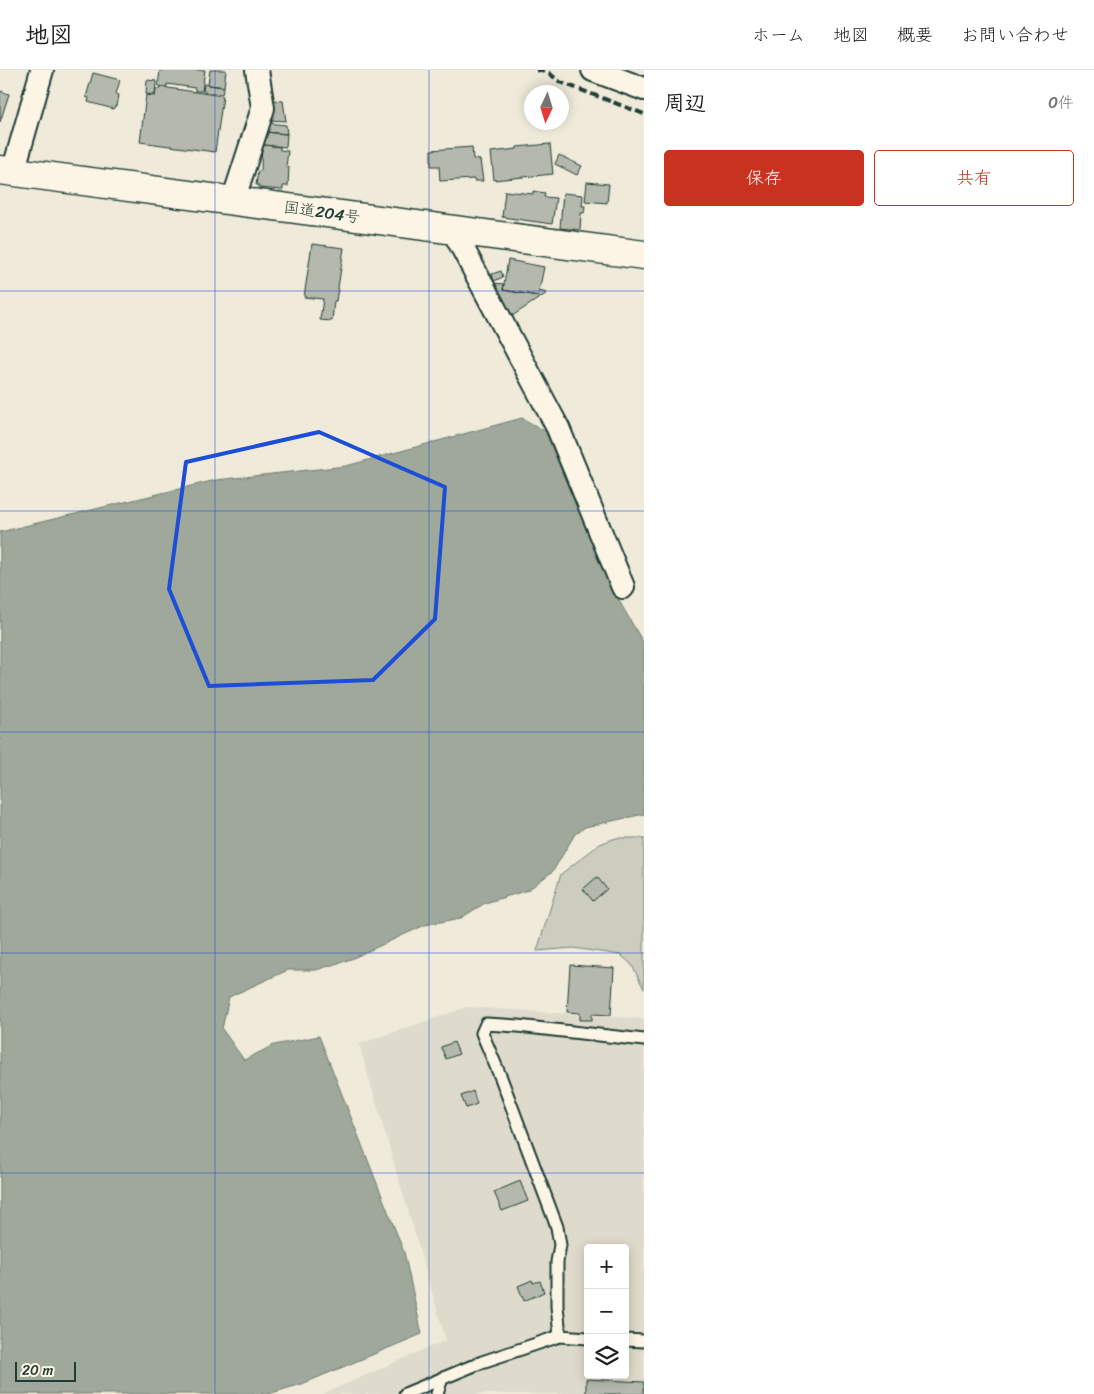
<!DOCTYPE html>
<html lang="ja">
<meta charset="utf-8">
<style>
body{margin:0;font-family:Sriracha,"Klee One",sans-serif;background:#f6f6f6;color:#202124}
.controls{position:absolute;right:15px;bottom:15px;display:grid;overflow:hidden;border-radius:5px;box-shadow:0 2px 12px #0003}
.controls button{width:45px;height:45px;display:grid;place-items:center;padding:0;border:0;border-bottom:1px solid #e0e0e0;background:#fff;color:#202124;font:25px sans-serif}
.compass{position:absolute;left:524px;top:15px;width:45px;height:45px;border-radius:50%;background:#fff;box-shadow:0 2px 12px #0003;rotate:184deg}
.scale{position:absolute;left:15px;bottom:12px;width:61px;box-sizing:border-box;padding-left:5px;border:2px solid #1f3d34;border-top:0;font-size:14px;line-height:18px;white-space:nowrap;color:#1f3d34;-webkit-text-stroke:4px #fcf5e5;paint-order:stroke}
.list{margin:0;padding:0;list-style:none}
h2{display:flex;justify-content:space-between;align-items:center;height:65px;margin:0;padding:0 20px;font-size:21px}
h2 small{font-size:16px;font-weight:400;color:#757577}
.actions{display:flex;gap:10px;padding:15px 20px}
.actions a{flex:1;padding:11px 0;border:1px solid #c8321e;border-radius:5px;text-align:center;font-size:18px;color:#c8321e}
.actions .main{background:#c8321e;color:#fff}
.icon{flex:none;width:28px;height:28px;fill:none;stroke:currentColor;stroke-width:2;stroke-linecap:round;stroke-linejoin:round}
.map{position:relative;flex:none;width:644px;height:1324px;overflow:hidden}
header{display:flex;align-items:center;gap:30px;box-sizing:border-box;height:70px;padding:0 25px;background:#fff;border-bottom:1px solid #e0e0e0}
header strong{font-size:24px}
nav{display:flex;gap:28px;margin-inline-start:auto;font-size:18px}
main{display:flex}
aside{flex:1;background:#fff}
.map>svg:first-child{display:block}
.built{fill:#dedbcc;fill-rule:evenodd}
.green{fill:#cccdbf;stroke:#76857a}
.water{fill:#9fa89a;stroke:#6c7d71}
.building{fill:#b5b9ad;stroke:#1f3d34}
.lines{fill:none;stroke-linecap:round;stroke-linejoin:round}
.service-casing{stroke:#1f3d34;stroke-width:15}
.minor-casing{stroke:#1f3d34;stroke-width:26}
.trunk-casing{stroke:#1f3d34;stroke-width:31}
.service{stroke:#fcf5e5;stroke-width:11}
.minor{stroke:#fcf5e5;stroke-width:22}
.trunk{stroke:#fcf5e5;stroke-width:28}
.rail{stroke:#1f3d34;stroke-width:4;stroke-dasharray:8 4;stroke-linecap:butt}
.marked{fill:none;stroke:#1d4ed8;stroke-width:4;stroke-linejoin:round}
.grid{fill:none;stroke:#1d4ed8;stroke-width:1;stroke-opacity:0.55}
.labels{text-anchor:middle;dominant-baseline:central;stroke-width:5;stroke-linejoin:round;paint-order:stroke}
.street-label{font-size:16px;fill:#1f3d34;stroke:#fcf5e5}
</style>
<header>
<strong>地図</strong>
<nav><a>ホーム</a><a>地図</a><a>概要</a><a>お問い合わせ</a></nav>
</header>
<main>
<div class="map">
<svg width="644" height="1324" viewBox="0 0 644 1324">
<rect width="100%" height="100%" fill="#efeada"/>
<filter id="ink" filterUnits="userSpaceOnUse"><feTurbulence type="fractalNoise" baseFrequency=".02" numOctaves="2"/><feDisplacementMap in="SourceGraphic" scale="10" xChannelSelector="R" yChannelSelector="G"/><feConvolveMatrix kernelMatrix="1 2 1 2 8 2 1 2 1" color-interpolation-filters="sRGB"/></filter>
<g filter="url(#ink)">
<path class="built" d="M467,937L644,949V1324H323L446,1270L359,974ZM588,1178H625V1305H588Z"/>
<path class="green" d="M616,768H644V919L632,895L621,885L573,878L537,881L561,804L600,774Z"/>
<path class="water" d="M522,348L545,361L573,428L622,536L644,574V744L585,757L575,764L553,801L528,820L485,833L461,848L425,855L351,889L316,900H288L229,927L222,959L244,990L274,975L319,966L404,1182L422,1264L302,1314L268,1324H0V462L216,410L346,396Z"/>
<path class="building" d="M160,0H205L202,21H195V18L167,14V17L158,16Z
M210,0H226L224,17L208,15Z
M93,3L120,10L116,24L119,25L117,36H115L114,39L88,32L89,28L86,27Z
M147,10L156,11L155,25L146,24Z
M204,14L224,17L222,24L203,22Z
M161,17L223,26L215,82L140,72L146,25L155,26L156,19H161Z
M0,21L9,24L0,52Z
M274,30L283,31L286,51L267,50Z
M267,53L286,55L287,64L265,62Z
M265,62L287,64L286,77L264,75Z
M262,73H264V75L280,77V80L288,81L286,97H289L288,116H283V120L259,118V115H256L258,101H261Z
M550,74L553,104L494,110L491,82L517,79V77Z
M472,77L473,89L480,90L483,111H474V109L440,111L439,96H431V80Z
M559,85L582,96L577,105L555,94Z
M587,112L609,114L607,133L585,131Z
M505,121L533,124V121L545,123L544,127L556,128L552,154L502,147Z
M563,123L583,125L582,136H585L584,143H581L580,160L560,158Z
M312,174L344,178L336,231H334L332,251L320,250L323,229L304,227Z
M508,190L544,197L538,226L503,220Z
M501,201L503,207L494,211L492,204Z
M493,213L504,214L503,220L538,226L539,221L547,223L509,248Z
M597,807L607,819L593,831L583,819Z
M570,895L614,898L611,945L592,944V950H580V943L567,942Z
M454,972L459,984L446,989L441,977Z
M473,1021L477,1034L466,1038L461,1026Z
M520,1111L528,1131L502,1141L494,1122Z
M532,1210L533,1213L540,1211L544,1222L524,1231L518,1216Z
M586,1309L644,1312V1324H586Z"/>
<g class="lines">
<g class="service-casing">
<path id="service" d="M560,1266L557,1236V1192L560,1175L557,1157L501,1008L482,963L486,954L518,956L644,970
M625,1270L644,1271
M405,1324L482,1292L560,1266L588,1268
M437,1324L442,1308"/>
</g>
<g class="minor-casing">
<path id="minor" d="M593,0L644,19
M13,102L42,0
M233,131L263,38L257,0
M453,160L558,358L623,517"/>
</g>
<g class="trunk-casing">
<path id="trunk" d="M0,100L644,185"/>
</g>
<use href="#service" class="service"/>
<use href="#minor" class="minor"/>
<use href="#trunk" class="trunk"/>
<path class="rail" d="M537,0L549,3L560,12L644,44"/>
</g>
</g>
<path class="marked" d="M319,362L445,417L435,549L373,610L209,616L169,519L186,392Z"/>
<path class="grid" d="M215,0V1324M429,0V1324M0,221H644M0,441H644M0,662H644M0,883H644M0,1103H644"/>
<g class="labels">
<g class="street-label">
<text transform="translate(322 142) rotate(8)">国道204号</text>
</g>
</g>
</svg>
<div class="controls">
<button>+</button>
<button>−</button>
<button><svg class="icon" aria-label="layers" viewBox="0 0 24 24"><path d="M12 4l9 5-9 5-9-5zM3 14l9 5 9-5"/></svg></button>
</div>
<svg class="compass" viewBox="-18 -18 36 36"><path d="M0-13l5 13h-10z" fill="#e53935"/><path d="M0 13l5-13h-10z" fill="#757577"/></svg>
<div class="scale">20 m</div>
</div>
<aside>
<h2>周辺<small>0件</small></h2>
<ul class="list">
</ul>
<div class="actions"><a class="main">保存</a><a>共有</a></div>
</aside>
</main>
